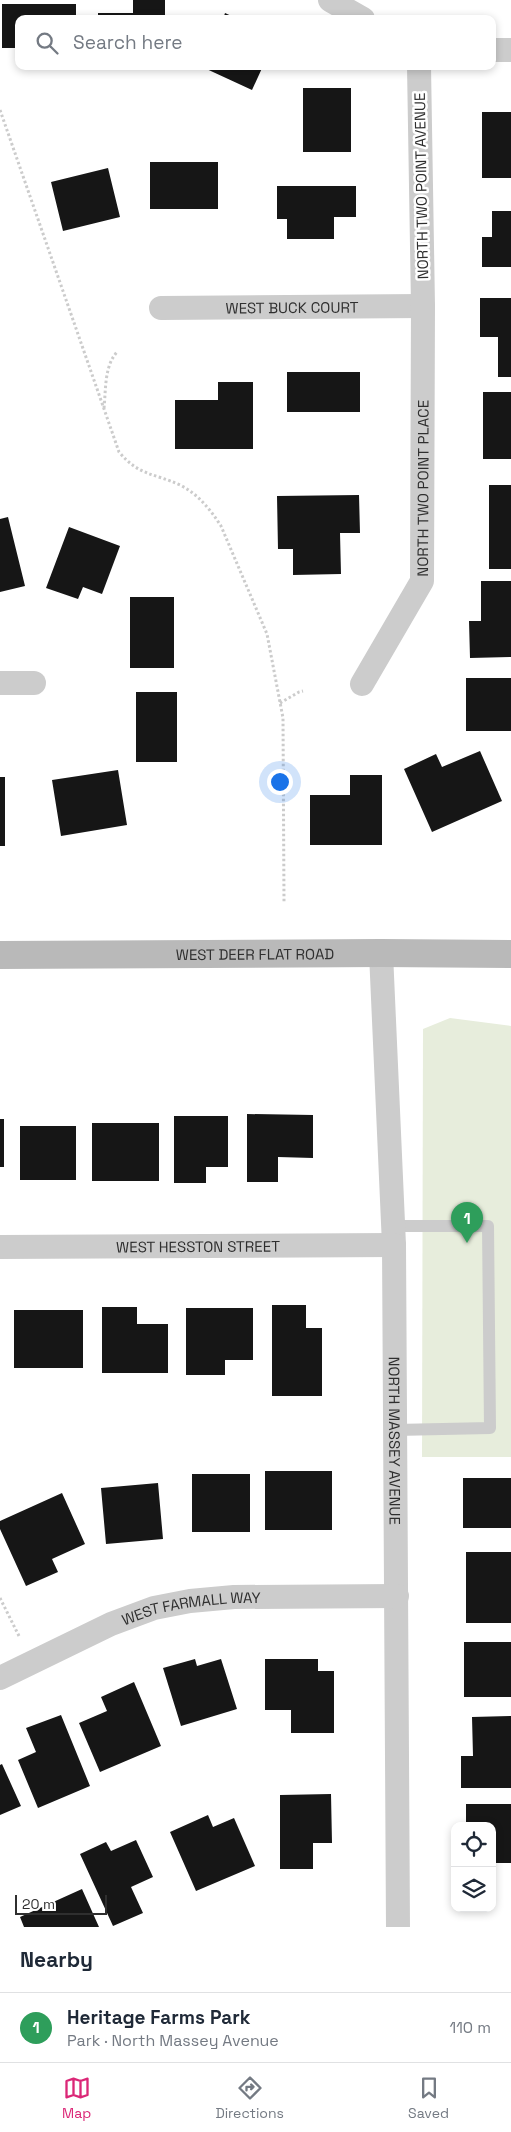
<!DOCTYPE html>
<meta charset="utf-8">
<style>
body{margin:0;font-family:"Space Grotesk",sans-serif;background:#f2f2f3;color:#1f2937}
.controls{position:absolute;right:15px;bottom:15px;display:grid;overflow:hidden;border-radius:10px;box-shadow:0 2px 8px #0003}
.controls button{width:45px;height:45px;display:grid;place-items:center;padding:0;border:0;border-bottom:1px solid #e0e1e3;background:#fff;color:#1f2937;font:25px sans-serif}
.scale{position:absolute;left:15px;bottom:12px;width:92px;box-sizing:border-box;padding-left:5px;border:2px solid #2f2f2f;border-top:0;font-size:14px;line-height:18px;white-space:nowrap;color:#2f2f2f;-webkit-text-stroke:4px #fff;paint-order:stroke}
.you{position:absolute;left:279px;top:781px;width:18px;height:18px;margin:-12px;border:4px solid #fff;border-radius:50%;background:#1a73e8;box-shadow:0 0 0 8px #1a73e833}
.badge{display:grid;place-items:center;width:32px;height:32px;border-radius:50%;background:#db2777;color:#fff;font-size:16px;font-weight:700}
.pin{position:absolute;translate:-50% -41px;filter:drop-shadow(0 1px 2px #0008)}
.pin::after{content:'';position:absolute;top:26px;width:18px;height:15px;background:inherit;clip-path:polygon(0 0,100% 0,50% 100%)}
.list{margin:0;padding:0;list-style:none}
h2{display:flex;justify-content:space-between;align-items:center;height:65px;margin:0;padding:0 20px;font-size:21px}
h2 small{font-size:16px;font-weight:400;color:#747a83}
.list li{display:grid;grid-template-columns:32px 1fr auto;gap:15px;align-items:center;box-sizing:border-box;height:70px;padding:0 20px;border-top:1px solid #e0e1e3}
.list b{display:block;font-size:19px;white-space:nowrap}
.list p{margin:0;font-size:16px;white-space:nowrap;color:#747a83}
.list em{font-size:16px;font-style:normal;color:#747a83}
.icon{flex:none;width:28px;height:28px;fill:none;stroke:currentColor;stroke-width:2;stroke-linecap:round;stroke-linejoin:round}
.map{position:relative;flex:none;width:511px;height:1927px;overflow:hidden}
.search{position:absolute;background:#fff;box-shadow:0 2px 8px #0003;left:15px;right:15px;top:15px;height:55px;display:flex;align-items:center;gap:12px;box-sizing:border-box;padding:0 18px;border-radius:10px;color:#747a83;font-size:19px}
.sheet{height:135px;background:#fff}
nav{display:flex;justify-content:space-around;align-items:center;box-sizing:border-box;height:70px;border-top:1px solid #e0e1e3;background:#fff;font-size:14px;color:#747a83}
nav a{display:grid;justify-items:center;gap:2px}
nav .on{color:#db2777}
.map>svg:first-child{display:block}
.green{fill:#e7eddc}
.building{fill:#161616}
.lines{fill:none;stroke-linecap:round;stroke-linejoin:round}
.path{stroke:#ccc;stroke-width:3;stroke-dasharray:2.5 2.5;stroke-linecap:butt}
.service{stroke:#ccc;stroke-width:12}
.minor{stroke:#ccc;stroke-width:24}
.secondary{stroke:#b9b9b9;stroke-width:28}
.labels{text-anchor:middle;dominant-baseline:central;stroke-width:5;stroke-linejoin:round;paint-order:stroke}
.street-label{font-size:15px;fill:#2f2f2f;stroke:#fff}
</style>
<div class="map">
<svg width="511" height="1927" viewBox="0 0 511 1927">
<rect width="100%" height="100%" fill="#fff"/>
<path class="green" d="M450,1018L511,1026V1457H422L423,1029Z"/>
<path class="building" d="M133,0H165V19H98V13H133Z
M2,4H76V19H19V48H2Z
M225,13L238,19H223Z
M200,66H263L252,90Z
M303,88H351V152H303Z
M482,112H511V178H482Z
M150,162H218V209H150Z
M108,168L120,217L63,231L51,182Z
M277,186H356V217H334V239H287V219H277Z
M492,211H511V267H482V237H492Z
M480,298H511V377H498V337H480Z
M287,372H360V412H287Z
M218,382H253V449H175V400H218Z
M483,392H511V459H483Z
M489,485H511V569H489Z
M359,495L360,533H340L341,574L293,575V549H278L277,496Z
M8,517L25,586L0,592V519Z
M69,527L120,546L102,594L83,587L78,599L46,588Z
M481,581H511V657L470,658L469,621H481Z
M130,597H174V668H130Z
M466,678H511V731H466Z
M136,692H177V762H136Z
M480,751L502,801L432,832L404,769L436,754L442,767Z
M118,770L127,825L61,836L52,780Z
M350,775H382V845H310V795H350Z
M0,777H5V846H0Z
M247,1114L313,1115V1158L278,1157V1182H247Z
M174,1116H228V1167H206V1183H174Z
M0,1119H4V1167H0Z
M92,1123H159V1181H92Z
M20,1126H76V1180H20Z
M272,1305H306V1328H322V1396H272Z
M102,1307H137V1324H168V1373H102Z
M186,1308H253V1360H225V1375H186Z
M14,1310H83V1368H14Z
M265,1471H332V1530H265Z
M192,1474H250V1532H192Z
M463,1478H511V1528H463Z
M158,1483L163,1539L106,1544L101,1488Z
M62,1493L85,1544L52,1559L58,1572L26,1586L0,1529V1521Z
M466,1552H511V1623H466Z
M464,1642H511V1697H464Z
M195,1659L197,1666L221,1659L237,1709L181,1726L163,1668Z
M265,1659H318V1671H334V1733H291V1710H265Z
M134,1682L161,1746L100,1772L79,1723L107,1711L101,1697Z
M61,1715L90,1786L38,1808L18,1760L36,1752L26,1728Z
M511,1716V1788H461V1756H473L472,1717Z
M2,1764L21,1806L0,1815V1765Z
M331,1794L332,1843H313V1869H280V1795Z
M466,1804H511V1863H492V1826H466Z
M208,1815L213,1827L234,1818L255,1866L196,1891L170,1832Z
M136,1840L153,1877L131,1887L143,1913L113,1926L80,1854L106,1842L111,1851Z
M82,1889L99,1927H24L20,1917Z"/>
<g class="lines">
<path class="path" d="M0,110L119,452C139,476 154,473 180,485C198,494 210,509 221,526L267,634L283,718L284,902
M104,408C106,390 104,365 118,351
M280,703L299,692L303,691
M0,1598L19,1636"/>
<path class="service" d="M394,1226H488L490,1428L395,1430"/>
<g class="minor">
<path d="M330,0L363,19"/>
<path d="M492,50H511"/>
<path id="s1" d="M161,308L423,306"/>
<path d="M0,683H34"/>
<path id="s2" d="M362,684L422,581L423,306L419,66"/>
<path id="s3" d="M381,953L394,1245L398,1927"/>
<path id="s4" d="M0,1247L394,1245"/>
<path id="s5" d="M0,1678L111,1624L154,1608L190,1601L234,1597L397,1596"/>
</g>
<path class="secondary" id="s6" d="M0,955L381,953L511,954"/>
</g>
<g class="labels">
<g class="street-label">
<text transform="translate(421 186) rotate(-91)">NORTH TWO POINT AVENUE</text>
<text stroke="none"><textPath href="#s1" startOffset="131">WEST BUCK COURT</textPath></text>
<text stroke="none"><textPath href="#s2" startOffset="212">NORTH TWO POINT PLACE</textPath></text>
<text stroke="none"><textPath href="#s6" startOffset="255">WEST DEER FLAT ROAD</textPath></text>
<text stroke="none"><textPath href="#s4" startOffset="198">WEST HESSTON STREET</textPath></text>
<text stroke="none"><textPath href="#s3" startOffset="488">NORTH MASSEY AVENUE</textPath></text>
<text stroke="none"><textPath href="#s5" startOffset="206">WEST FARMALL WAY</textPath></text>
</g>
</g>
</svg>
<div class="controls">
<button><svg class="icon" aria-label="locate" viewBox="0 0 24 24"><circle cx="12" cy="12" r="6"/><path d="M12 2v4M12 18v4M2 12h4M18 12h4"/></svg></button>
<button><svg class="icon" aria-label="layers" viewBox="0 0 24 24"><path d="M12 4l9 5-9 5-9-5zM3 14l9 5 9-5"/></svg></button>
</div>
<div class="scale">20 m</div>
<div class="you"></div>
<div class="pin badge" style="left:467px;top:1243px;background:#2e9e5b">1</div>
<div class="search"><svg class="icon" aria-label="search" viewBox="0 0 24 24"><circle cx="10" cy="10" r="6"/><path d="M15 15l6 6"/></svg>Search here</div>
</div>
<section class="sheet">
<h2>Nearby<small></small></h2>
<ul class="list">
<li><span class="badge" style="background:#2e9e5b">1</span><div><b>Heritage Farms Park</b><p>Park · North Massey Avenue</p></div><em>110 m</em></li>
</ul>
</section>
<nav>
<a class="on"><svg class="icon" aria-label="map" viewBox="0 0 24 24"><path d="M3 6l6-2 6 2 6-2v14l-6 2-6-2-6 2zM9 4v14M15 6v14"/></svg>Map</a>
<a><svg class="icon" aria-label="directions" viewBox="0 0 24 24"><path d="M12 3l9 9-9 9-9-9zM9 14v-3h6M13 9l2 2-2 2"/></svg>Directions</a>
<a><svg class="icon" aria-label="saved" viewBox="0 0 24 24"><path d="M7 4h10v16l-5-4-5 4z"/></svg>Saved</a>
</nav>
